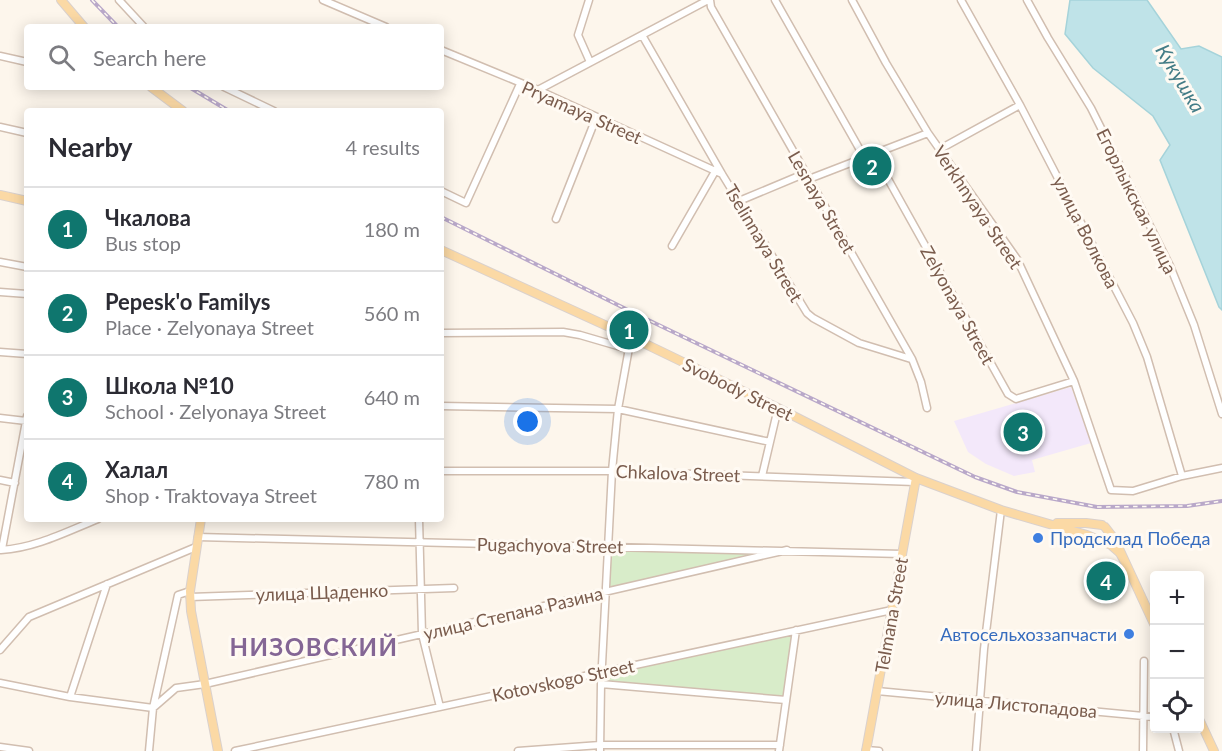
<!DOCTYPE html>
<meta charset="utf-8">
<style>
body{margin:0;font-family:Lato,sans-serif;background:#f2f2f3;color:#2b2b33}
.controls{position:absolute;right:18px;bottom:18px;display:grid;overflow:hidden;border-radius:6px;box-shadow:0 3px 15px #0003}
.controls button{width:54px;height:54px;display:grid;place-items:center;padding:0;border:0;border-bottom:2px solid #e1e1e2;background:#fff;color:#2b2b33;font:30px sans-serif}
.you{position:absolute;left:528px;top:422px;width:21px;height:21px;margin:-15px;border:4px solid #fff;border-radius:50%;background:#1a73e8;box-shadow:0 0 0 9px #1a73e833}
.badge{display:grid;place-items:center;width:39px;height:39px;border-radius:50%;background:#0f766e;color:#fff;font-size:20px;font-weight:700}
.pin{position:absolute;translate:-50% -50%;border:3px solid #fff;box-shadow:0 2px 6px #0006}
.list{margin:0;padding:0;list-style:none}
h2{display:flex;justify-content:space-between;align-items:center;height:78px;margin:0;padding:0 24px;font-size:26px}
h2 small{font-size:20px;font-weight:400;color:#7c7c81}
.list li{display:grid;grid-template-columns:39px 1fr auto;gap:18px;align-items:center;box-sizing:border-box;height:84px;padding:0 24px;border-top:2px solid #e1e1e2}
.list b{display:block;font-size:22px;white-space:nowrap}
.list p{margin:0;font-size:20px;white-space:nowrap;color:#7c7c81}
.list em{font-size:20px;font-style:normal;color:#7c7c81}
.icon{flex:none;width:33px;height:33px;fill:none;stroke:currentColor;stroke-width:2;stroke-linecap:round;stroke-linejoin:round}
.map{position:relative;flex:none;width:1222px;height:751px;overflow:hidden}
.search{position:absolute;background:#fff;box-shadow:0 3px 15px #0003;left:24px;top:24px;width:420px;height:66px;display:flex;align-items:center;gap:15px;box-sizing:border-box;padding:0 21px;border-radius:6px;color:#7c7c81;font-size:22px}
.panel{position:absolute;background:#fff;box-shadow:0 3px 15px #0003;left:24px;top:108px;width:420px;height:414px;border-radius:6px}
.map>svg:first-child{display:block}
.education{fill:#f3e8fa}
.green{fill:#d8ecc9}
.water{fill:#bfe3e8;stroke:#a5d3da;stroke-width:1.5}
.lines{fill:none;stroke-linecap:round;stroke-linejoin:round}
.minor-casing{stroke:#d1beb0;stroke-width:9}
.major-casing{stroke:#dad1cd;stroke-width:10}
.minor{stroke:#fff;stroke-width:6}
.major{stroke:#fbd9a5;stroke-width:8}
.rail-casing{stroke:#b9a8c9;stroke-width:4}
.rail{stroke:#fffaf3;stroke-width:1.5;stroke-dasharray:4.5;stroke-linecap:butt}
.shop-dot{fill:#3f7fe0;stroke:#fffaf3;stroke-width:2}
.labels{text-anchor:middle;dominant-baseline:central;stroke-width:6;stroke-linejoin:round;paint-order:stroke}
.street-label{font-size:18px;fill:#7a5c4d;stroke:#fffaf3}
.shop-label{font-size:18px;fill:#366cbe;stroke:#fffaf3;text-anchor:start}
.water-label{font-size:20px;font-style:italic;fill:#437c86;stroke:#fffaf3}
.district-label{font-size:24px;font-weight:bold;letter-spacing:1.5px;fill:#846695;stroke:#fffaf3}
</style>
<div class="map">
<svg width="1222" height="751" viewBox="0 0 1222 751">
<rect width="100%" height="100%" fill="#fdf6ec"/>
<path class="education" d="M1071,387L1091,443L1032,460L1035,472L1014,476L986,464L968,452L954,421Z"/>
<path class="green" d="M608,544L787,550L606,592Z
M796,630L786,700L601,684L602,672Z"/>
<path class="water" d="M1070,0H1147L1181,49L1199,46L1222,57V310L1219,307L1160,160L1170,145L1153,116L1093,68L1065,34Z"/>
<g class="lines">
<g class="minor-casing">
<path id="minor" d="M119,0L144,27
M323,0L386,27
M589,0L578,35L590,62
M710,0L711,7L912,359L921,382L927,408
M775,0L864,157
M852,0L886,63L928,133L1017,259L1074,381L1111,490L1133,491L1182,476L1222,468
M961,0L1020,105L1133,323L1147,357L1182,476
M1027,0L1048,38L1091,108L1170,266L1194,325L1222,414
M642,35L722,174L807,313L813,318L859,343L911,359
M441,50L538,90L722,174
M0,56L27,62
M224,87L274,111
M538,90L708,0
M0,127L27,133
M940,149L1020,105
M874,154L1008,394L1016,399L1074,381
M809,179L928,133
M441,191L466,203L520,84
M739,201L806,173
M556,219L596,118
M672,246L717,168
M0,262L27,267
M0,292L27,294
M441,333L563,332L580,335L628,349
M0,352L27,354
M441,406L618,409L770,442
M0,418L26,421
M441,471H612L915,482
M762,476L778,408
M0,480L15,483
M419,519L422,634L440,707
M198,537L902,554
M2,549L27,416
M1,550C35,548 66,532 98,519
M190,597L454,588
M0,650L29,617L196,547
M0,683L70,697L153,708L176,688L205,684L787,550
M601,684L786,700
M877,691L1154,717
M70,697L107,584
M1173,728L1179,751
M0,747L29,751
M866,750L879,751
M149,751L153,708L178,595L190,591
M235,751L892,610
M518,751L600,745H780
M600,751L601,684L612,471L618,409L631,337
M779,751L796,630
M976,751L984,649L1001,510
M1143,751L1144,661"/>
</g>
<g class="major-casing">
<path id="major" d="M61,0L84,27
M151,87L183,111
M0,195L27,201
M441,250L631,337L778,408L916,478L1001,510L1087,535L1111,545L1120,553L1125,562
M201,519L190,591L191,611L218,751
M1057,523H1086L1102,525
M1105,527L1115,540L1154,624
M1200,721L1214,751
M866,751L916,478"/>
</g>
<use href="#minor" class="minor"/>
<use href="#major" class="major"/>
<g class="rail-casing">
<path id="rail" d="M92,0L118,27
M189,87L229,111
M441,217L642,317L975,477L1017,492L1097,507L1187,506L1222,501"/>
</g>
<use href="#rail" class="rail"/>
</g>
<g class="shop-dot">
<circle cx="1038" cy="538" r="6"/>
<circle cx="1129" cy="634" r="6"/>
</g>
<g class="labels">
<g class="street-label">
<text transform="translate(582 112) rotate(24)">Pryamaya Street</text>
<text transform="translate(1137 201) rotate(64)">Егорлыкская улица</text>
<text transform="translate(822 202) rotate(60)">Lesnaya Street</text>
<text transform="translate(978 207) rotate(56)">Verkhnyaya Street</text>
<text transform="translate(1086 232) rotate(63)">улица Волкова</text>
<text transform="translate(764 243) rotate(59)">Tselinnaya Street</text>
<text transform="translate(958 305) rotate(61)">Zelyonaya Street</text>
<text transform="translate(738 389) rotate(26)">Svobody Street</text>
<text transform="translate(678 473) rotate(2)">Chkalova Street</text>
<text transform="translate(550 545) rotate(1)">Pugachyova Street</text>
<text transform="translate(322 592) rotate(-2)">улица Щаденко</text>
<text transform="translate(513 613) rotate(-13)">улица Степана Разина</text>
<text transform="translate(891 615) rotate(-80)">Telmana Street</text>
<text transform="translate(563 680) rotate(-12)">Kotovskogo Street</text>
<text transform="translate(1016 704) rotate(5)">улица Листопадова</text>
</g>
<g class="shop-label">
<text x="1050" y="538">Продсклад Победа</text>
<text x="1117" y="634" text-anchor="end">Автосельхоззапчасти</text>
</g>
<g class="water-label">
<text transform="translate(1181 78) rotate(59)">Кукушка</text>
</g>
<g class="district-label">
<text x="314" y="646">НИЗОВСКИЙ</text>
</g>
</g>
</svg>
<div class="controls">
<button>+</button>
<button>−</button>
<button><svg class="icon" aria-label="locate" viewBox="0 0 24 24"><circle cx="12" cy="12" r="6"/><path d="M12 2v4M12 18v4M2 12h4M18 12h4"/></svg></button>
</div>
<div class="you"></div>
<div class="pin badge" style="left:629px;top:330px">1</div>
<div class="pin badge" style="left:872px;top:166px">2</div>
<div class="pin badge" style="left:1023px;top:432px">3</div>
<div class="pin badge" style="left:1106px;top:581px">4</div>
<div class="search"><svg class="icon" aria-label="search" viewBox="0 0 24 24"><circle cx="10" cy="10" r="6"/><path d="M15 15l6 6"/></svg>Search here</div>
<section class="panel">
<h2>Nearby<small>4 results</small></h2>
<ul class="list">
<li><span class="badge">1</span><div><b>Чкалова</b><p>Bus stop</p></div><em>180 m</em></li>
<li><span class="badge">2</span><div><b>Pepesk'o Familys</b><p>Place · Zelyonaya Street</p></div><em>560 m</em></li>
<li><span class="badge">3</span><div><b>Школа №10</b><p>School · Zelyonaya Street</p></div><em>640 m</em></li>
<li><span class="badge">4</span><div><b>Халал</b><p>Shop · Traktovaya Street</p></div><em>780 m</em></li>
</ul>
</section>
</div>
